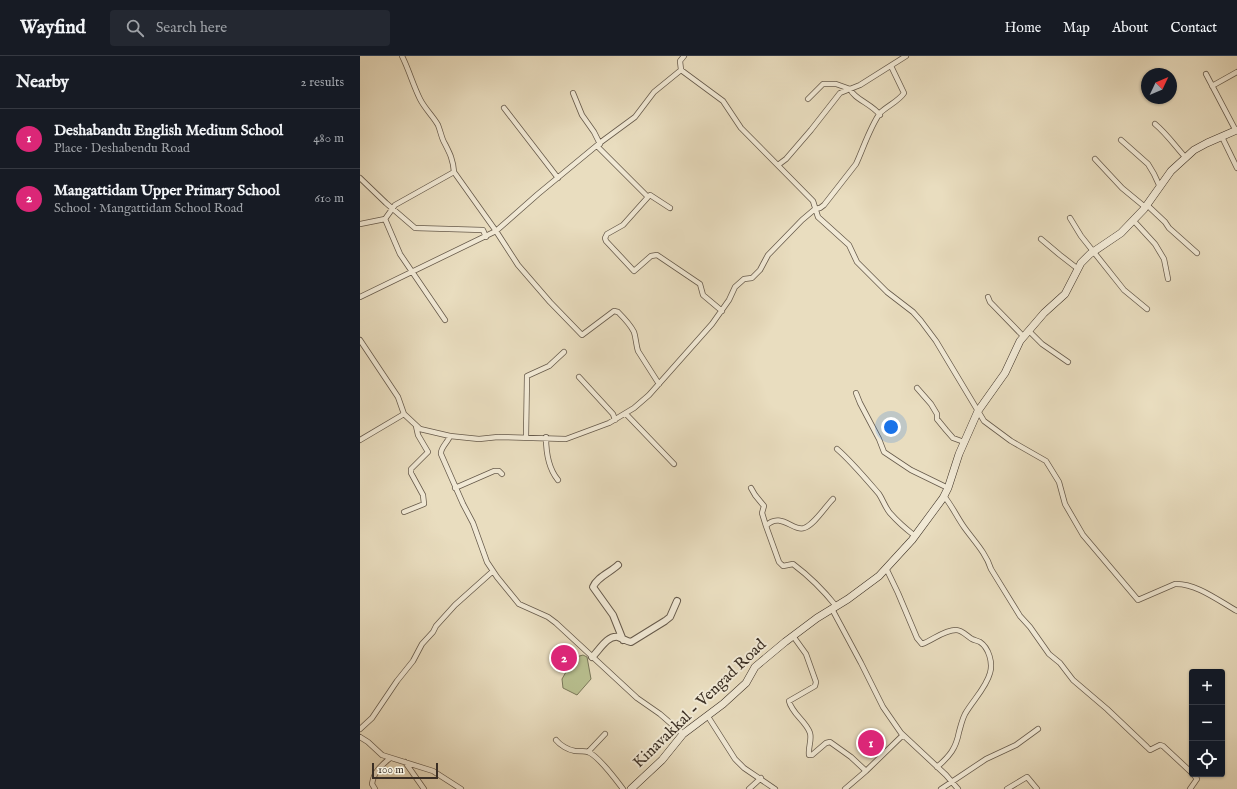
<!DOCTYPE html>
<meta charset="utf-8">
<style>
body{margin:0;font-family:"IM FELL English",serif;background:#242831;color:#f1f3f6}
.controls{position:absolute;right:12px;bottom:12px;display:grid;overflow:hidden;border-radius:4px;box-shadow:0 1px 3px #0004}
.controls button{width:36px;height:36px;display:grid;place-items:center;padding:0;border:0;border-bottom:1px solid #363941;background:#171b24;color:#f1f3f6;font:20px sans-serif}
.compass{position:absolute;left:781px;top:12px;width:36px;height:36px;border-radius:50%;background:#171b24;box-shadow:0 1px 3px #0004;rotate:46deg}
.scale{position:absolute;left:12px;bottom:10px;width:66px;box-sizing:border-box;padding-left:4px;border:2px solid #3b2f24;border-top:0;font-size:11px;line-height:14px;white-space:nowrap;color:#3b2f24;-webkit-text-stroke:3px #f1e9d5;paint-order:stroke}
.you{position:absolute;left:531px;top:371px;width:14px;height:14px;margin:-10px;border:3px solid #fff;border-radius:50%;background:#1a73e8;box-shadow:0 0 0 6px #1a73e833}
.badge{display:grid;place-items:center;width:26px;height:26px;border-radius:50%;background:#db2777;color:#fff;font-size:13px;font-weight:700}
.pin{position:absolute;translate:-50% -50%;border:2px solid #fff;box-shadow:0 1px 4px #0006}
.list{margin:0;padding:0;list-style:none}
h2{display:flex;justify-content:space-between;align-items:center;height:52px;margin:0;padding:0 16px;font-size:17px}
h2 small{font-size:13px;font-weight:400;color:#9ea1a6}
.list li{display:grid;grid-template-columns:26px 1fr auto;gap:12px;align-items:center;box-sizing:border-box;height:60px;padding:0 16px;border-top:1px solid #363941}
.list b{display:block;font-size:15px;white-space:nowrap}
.list p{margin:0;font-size:13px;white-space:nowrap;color:#9ea1a6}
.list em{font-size:13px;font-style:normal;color:#9ea1a6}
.icon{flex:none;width:22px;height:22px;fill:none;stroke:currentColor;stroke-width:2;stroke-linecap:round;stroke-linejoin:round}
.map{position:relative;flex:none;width:877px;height:733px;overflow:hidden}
header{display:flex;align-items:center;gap:24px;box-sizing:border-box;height:56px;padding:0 20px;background:#171b24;border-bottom:1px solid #363941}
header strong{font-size:19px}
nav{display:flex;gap:22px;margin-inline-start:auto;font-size:14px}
.search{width:280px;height:36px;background:#242831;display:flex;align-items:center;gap:10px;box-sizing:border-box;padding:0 14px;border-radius:4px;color:#9ea1a6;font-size:15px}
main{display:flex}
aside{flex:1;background:#171b24}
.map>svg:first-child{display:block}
.green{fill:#b9c090;stroke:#7a785a}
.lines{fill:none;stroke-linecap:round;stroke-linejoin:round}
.minor-casing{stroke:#665a4b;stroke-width:6}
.tertiary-casing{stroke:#665a4b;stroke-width:8}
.secondary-casing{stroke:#3b2f24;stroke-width:8}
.minor{stroke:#f1e9d5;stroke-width:4.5}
.tertiary{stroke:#f1e9d5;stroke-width:6}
.secondary{stroke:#f1e9d5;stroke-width:7}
.labels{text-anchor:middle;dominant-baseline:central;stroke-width:4;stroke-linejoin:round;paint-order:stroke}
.street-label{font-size:16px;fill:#3b2f24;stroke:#f1e9d5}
</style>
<header>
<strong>Wayfind</strong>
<div class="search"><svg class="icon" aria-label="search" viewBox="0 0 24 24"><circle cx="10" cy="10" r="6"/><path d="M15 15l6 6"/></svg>Search here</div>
<nav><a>Home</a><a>Map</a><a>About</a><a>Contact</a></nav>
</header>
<main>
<aside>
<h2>Nearby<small>2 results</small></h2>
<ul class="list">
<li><span class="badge">1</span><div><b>Deshabandu English Medium School</b><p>Place · Deshabendu Road</p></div><em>480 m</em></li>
<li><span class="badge">2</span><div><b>Mangattidam Upper Primary School</b><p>School · Mangattidam School Road</p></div><em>610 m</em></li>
</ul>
</aside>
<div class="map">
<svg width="877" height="733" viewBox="0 0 877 733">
<rect width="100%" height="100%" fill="#e9ddbf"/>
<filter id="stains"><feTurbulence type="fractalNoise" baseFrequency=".005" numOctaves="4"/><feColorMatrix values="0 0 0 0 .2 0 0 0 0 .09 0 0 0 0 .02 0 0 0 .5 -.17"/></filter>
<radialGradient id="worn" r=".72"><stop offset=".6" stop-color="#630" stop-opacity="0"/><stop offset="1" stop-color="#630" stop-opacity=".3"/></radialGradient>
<path class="green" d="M223,599L227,601L231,623L217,639L203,632L202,623L206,616L216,601Z"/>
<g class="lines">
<g class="minor-casing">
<path id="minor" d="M42,0C49,14 53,29 60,43C65,53 73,60 78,69C80,74 81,79 83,84C89,96 93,102 94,116L136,175L158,209L190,246L222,279L254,255L258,256C264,262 270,268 274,276C276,282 276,289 278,295L299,328
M321,14L320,5L324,0
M846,18L876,75
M852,30L877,16
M213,37L222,59L234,76L240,88
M448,43L463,28H476L490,33C494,43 512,48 520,59
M144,52L198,122
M795,68C807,78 815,90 826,102
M862,81L877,112
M761,84L788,108L794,118L800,131
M237,90L288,141L290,139L310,152
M735,103L762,132L785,151
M418,109L426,103L451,74L480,37L500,29L546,0
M0,122L26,147L55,172L123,174L126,181
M288,141L263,169L247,178L245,182L246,185L274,215L291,200L297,199L340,228L343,239L362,255
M787,149L805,166L809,172L837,197
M710,162L721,180L764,234L787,253
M25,163L40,198L85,264
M773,164L795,188L804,203L808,223
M0,168L25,163L35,149L94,116
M681,183L700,199L718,213
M0,241L136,175L178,138L241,86L275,61L294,36L321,14L363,45L381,72L453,145L458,161L489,189L497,206L527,236L553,256L561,265L576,285L624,365L651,385L686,405L699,426L705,448L723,479L778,544L815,528C836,527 859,545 877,555
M628,241L630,246L664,281
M669,275L682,288L708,306
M0,284L38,341L44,358L60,373L90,380L119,383L138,381L206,383L249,367L274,352L289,339L352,268L369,244L375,231L384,223L392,222L400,214L408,199L442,164L455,153L460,152L464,149L496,108C503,93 510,71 520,57C527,50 539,45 544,37L531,10
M219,321L253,358L255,364
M557,332L571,348L577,358V363L586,374L593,382L604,386
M496,337L500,347L519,383L524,396L551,414L588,432
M266,358L314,408
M90,380C88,386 80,392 81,398L103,448L113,467L127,506L137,521L159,548L188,561L196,567L277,642L300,658L323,678
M166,381L167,320L189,310L204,296
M186,381C186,397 188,412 198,424
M0,384L44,358
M477,393C491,405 506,423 519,438C523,444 525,451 530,457C537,465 546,473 555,480
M95,432L134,415H139L142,418
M391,432L395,439L404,450L402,457L406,470
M584,440C592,450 597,461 604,471C614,485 626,497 631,513L660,560L670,571L689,598L700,607L713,624L747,653L787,691L790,694L800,689L803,690L832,717
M473,443C465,451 454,469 444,472C434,476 420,455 406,470L419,506L423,510L433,508C449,520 464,535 476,550
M44,456L64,448L63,439L51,417V413L68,396L58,379L56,370
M526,512L538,537L557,582L562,588C573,584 584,574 596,574C602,574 607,580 612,583C614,584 618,585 620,586C629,592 633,607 630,617C626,632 613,644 605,658C602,664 601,669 599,676C596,692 590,700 577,711
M472,553L501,607L523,651L541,677L586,719L598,733
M433,580L446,598L456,626L455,630L429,645C432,658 446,665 450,677C452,684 448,691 449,699H452L466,687L470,686L491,701L506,715
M347,659L375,703L384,712L415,733
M0,673L12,662L37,625L53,605L62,588L73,576L76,570L95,549L133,515
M0,681L8,686L22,699L73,715L101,733
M196,684C200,689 208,694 215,695C219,695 224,695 228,696C237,699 257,725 263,733
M228,696L245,678
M45,706L64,733
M15,733L12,728C14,715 21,710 30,702
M389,733L401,722
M485,733L506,715L543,679
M581,733L626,703L656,689L678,673
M647,733L667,721L677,733
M830,733L837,723L833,718"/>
</g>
<g class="tertiary-casing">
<path id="tertiary" d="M258,509C251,516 237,521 233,531L253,559L263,584
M232,601C239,595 247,579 258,581C262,582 266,585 271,586L305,565L310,561L317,545"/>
</g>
<g class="secondary-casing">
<path id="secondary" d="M271,733L302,704L323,678L363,648L386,627L395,611L425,586L457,562L488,543L519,520L552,484L583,442L588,432L599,398L618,355L645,317L660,285L684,257L705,238L721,207L730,198L761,177L784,153L811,115L834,94L847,87L877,74"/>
</g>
<use href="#minor" class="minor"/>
<use href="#tertiary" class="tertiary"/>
<use href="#secondary" class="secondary"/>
</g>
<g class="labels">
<g class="street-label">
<text transform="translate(340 648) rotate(-44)">Kinavakkal - Vengad Road</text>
</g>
</g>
<rect width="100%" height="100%" filter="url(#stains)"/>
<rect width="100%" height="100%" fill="url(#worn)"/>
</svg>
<div class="controls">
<button>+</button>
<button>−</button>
<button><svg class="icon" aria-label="locate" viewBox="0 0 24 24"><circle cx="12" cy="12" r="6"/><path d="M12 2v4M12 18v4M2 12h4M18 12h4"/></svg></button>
</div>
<svg class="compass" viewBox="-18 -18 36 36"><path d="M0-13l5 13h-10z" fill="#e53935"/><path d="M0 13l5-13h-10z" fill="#9ea1a6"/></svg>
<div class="scale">100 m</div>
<div class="you"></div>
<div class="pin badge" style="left:511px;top:687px">1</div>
<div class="pin badge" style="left:204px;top:602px">2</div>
</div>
</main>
